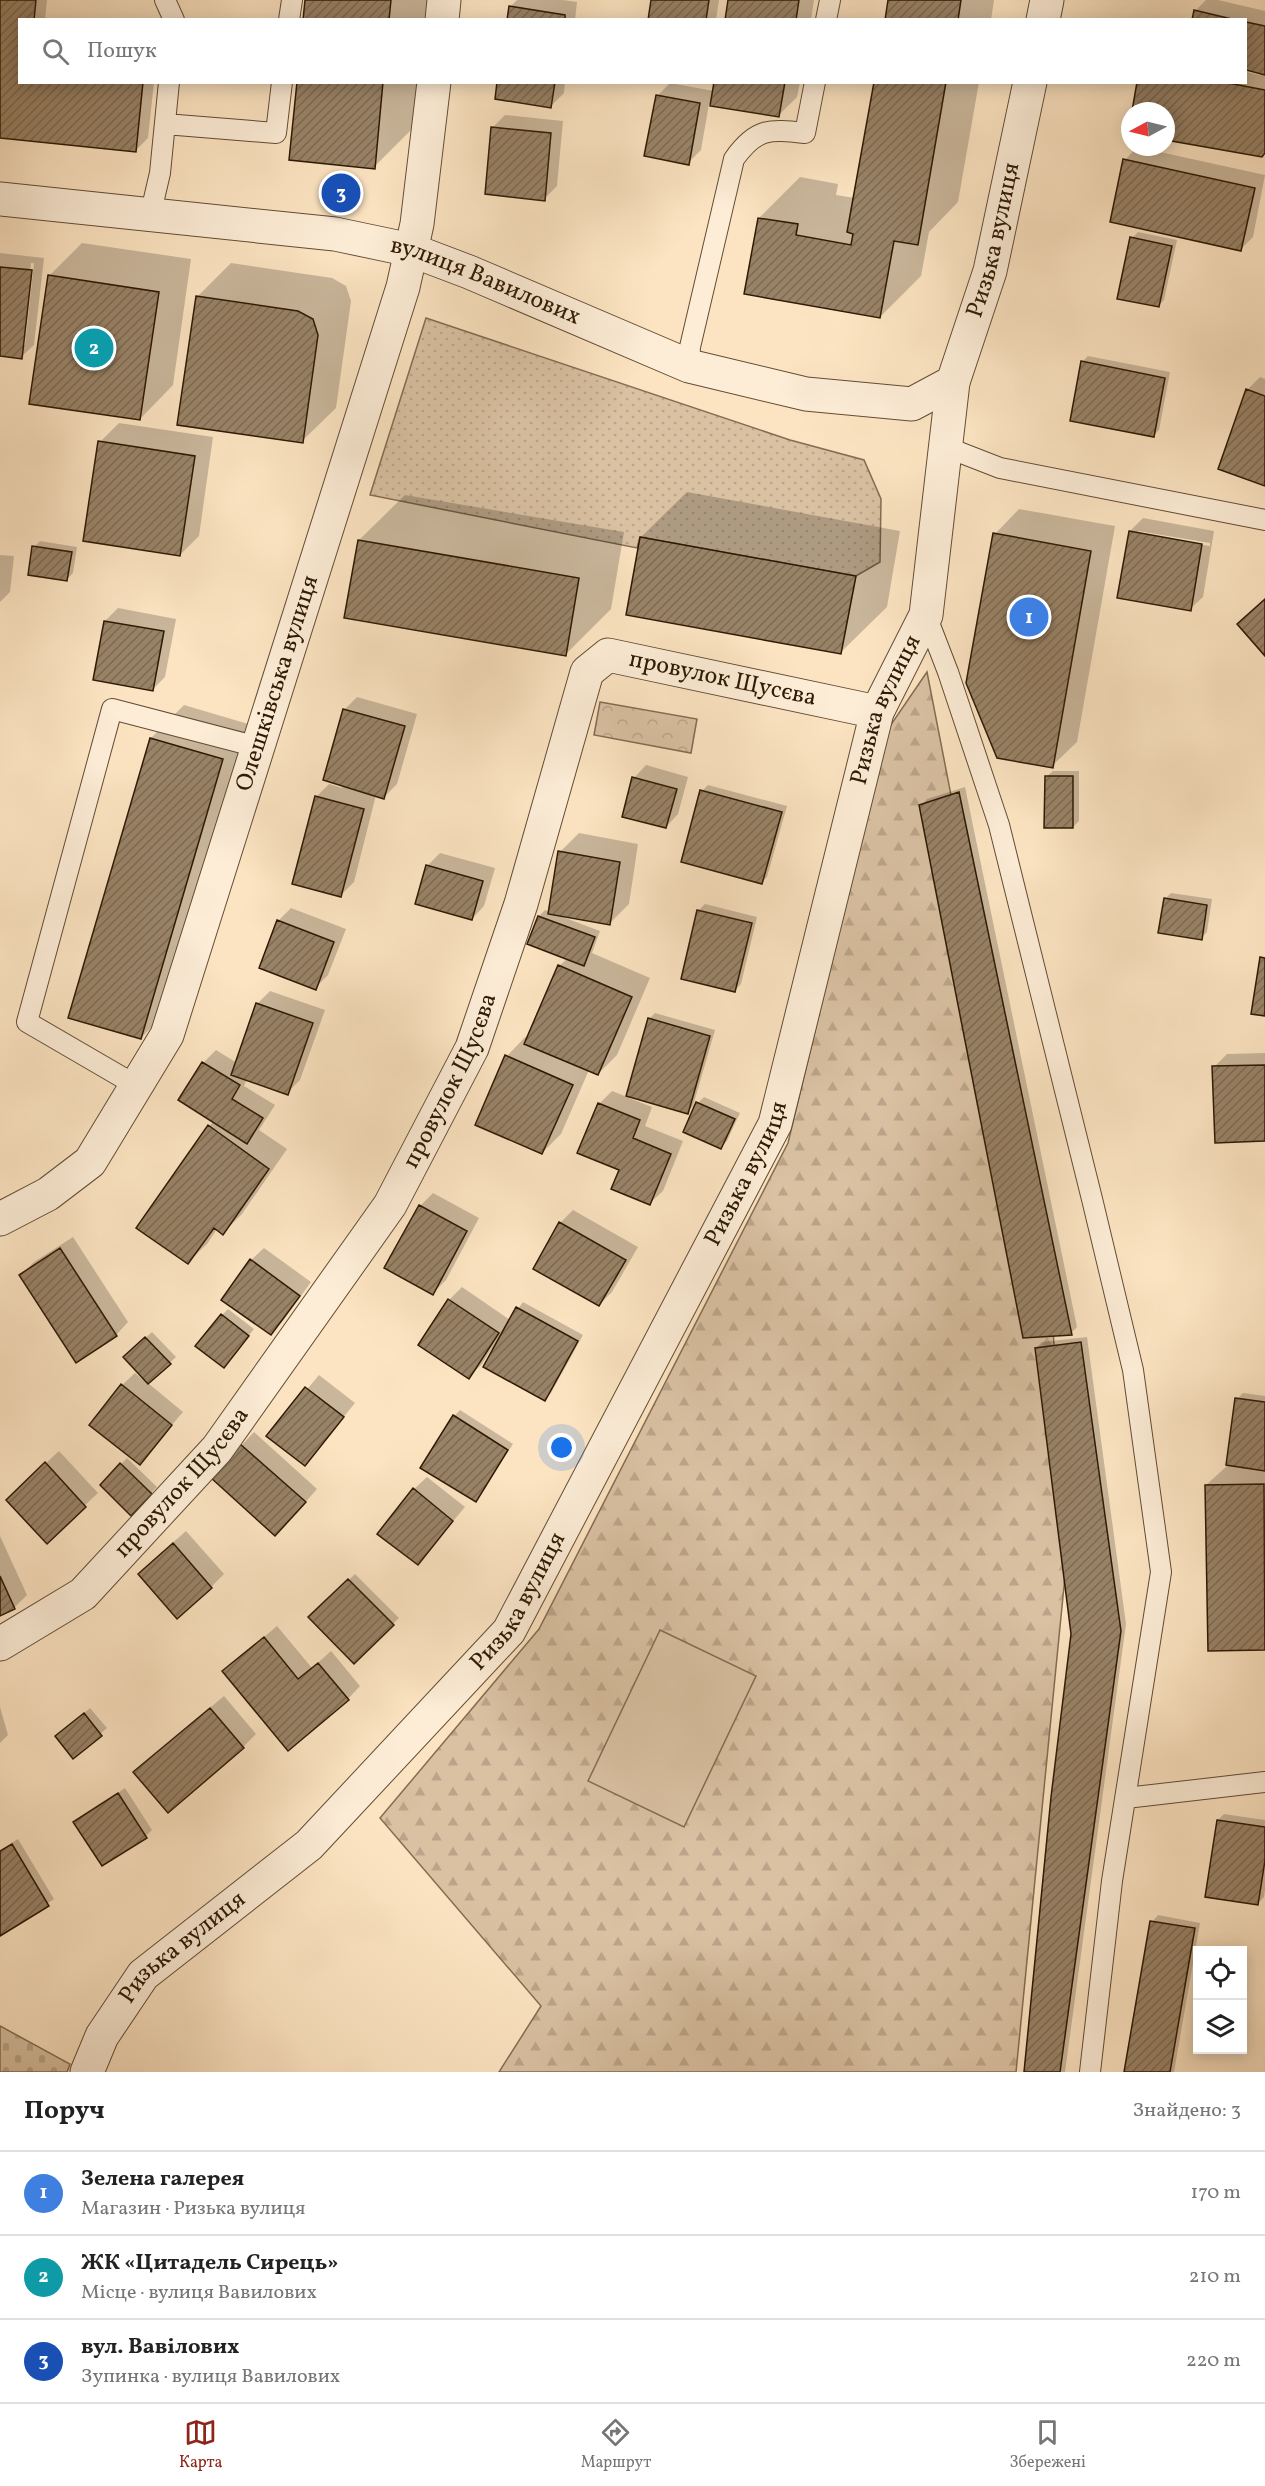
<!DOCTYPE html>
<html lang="uk">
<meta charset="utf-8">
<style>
body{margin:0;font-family:Vollkorn,serif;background:#f6f6f6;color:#222}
.controls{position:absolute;right:18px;bottom:18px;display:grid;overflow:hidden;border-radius:0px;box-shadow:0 3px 15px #0003}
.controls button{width:54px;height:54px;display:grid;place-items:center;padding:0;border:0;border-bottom:2px solid #e0e0e0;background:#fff;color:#222;font:30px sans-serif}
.compass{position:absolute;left:1121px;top:102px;width:54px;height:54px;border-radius:50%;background:#fff;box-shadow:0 3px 15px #0003;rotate:263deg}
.you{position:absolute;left:562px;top:1448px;width:21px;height:21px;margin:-15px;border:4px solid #fff;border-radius:50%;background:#1a73e8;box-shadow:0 0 0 9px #1a73e833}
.badge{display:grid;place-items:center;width:39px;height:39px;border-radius:50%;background:#8f2418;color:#fff;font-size:20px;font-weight:700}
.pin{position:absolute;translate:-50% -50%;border:3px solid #fff;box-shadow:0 2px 6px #0006}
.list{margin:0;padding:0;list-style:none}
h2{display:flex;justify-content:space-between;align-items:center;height:78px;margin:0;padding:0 24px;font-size:26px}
h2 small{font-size:20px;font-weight:400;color:#767676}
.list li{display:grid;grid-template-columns:39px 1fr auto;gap:18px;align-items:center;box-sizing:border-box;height:84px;padding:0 24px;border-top:2px solid #e0e0e0}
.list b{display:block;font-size:22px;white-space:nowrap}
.list p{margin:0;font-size:20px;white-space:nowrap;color:#767676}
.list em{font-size:20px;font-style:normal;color:#767676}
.icon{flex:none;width:33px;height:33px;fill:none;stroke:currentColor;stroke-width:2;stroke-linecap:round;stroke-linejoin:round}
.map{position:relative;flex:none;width:1265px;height:2072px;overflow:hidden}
.search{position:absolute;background:#fff;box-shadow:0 3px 15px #0003;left:18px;right:18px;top:18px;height:66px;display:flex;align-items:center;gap:15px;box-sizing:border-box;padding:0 21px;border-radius:0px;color:#767676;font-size:22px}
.sheet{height:330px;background:#fff}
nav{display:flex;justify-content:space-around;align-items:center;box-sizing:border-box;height:84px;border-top:2px solid #e0e0e0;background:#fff;font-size:16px;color:#767676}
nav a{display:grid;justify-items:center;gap:3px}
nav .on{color:#8f2418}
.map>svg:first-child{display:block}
.grass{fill:url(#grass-dots);stroke:#846d53;stroke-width:1.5}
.forest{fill:url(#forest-firs);stroke:#846d53;stroke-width:1.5}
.cemetery{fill:url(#cemetery-stones);stroke:#846d53;stroke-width:1.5}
.park{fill:url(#park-crowns);stroke:#846d53;stroke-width:1.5}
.pitch{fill:#d9c1a2;stroke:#846d53;stroke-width:1.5}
.shadow{fill:#0003;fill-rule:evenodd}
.building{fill:url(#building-hatch);stroke:#2e1904;stroke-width:1.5}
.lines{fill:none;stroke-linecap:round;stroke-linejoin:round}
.service-casing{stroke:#624c34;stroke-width:22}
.minor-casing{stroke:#624c34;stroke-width:35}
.tertiary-casing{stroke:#624c34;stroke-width:35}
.service{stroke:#fdedd7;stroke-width:20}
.minor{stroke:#fdedd7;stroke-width:33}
.tertiary{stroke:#fdedd7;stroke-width:33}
.labels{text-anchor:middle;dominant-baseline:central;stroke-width:4.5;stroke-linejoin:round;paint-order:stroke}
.street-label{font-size:24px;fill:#2e1904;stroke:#fdedd7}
</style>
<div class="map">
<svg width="1265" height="2072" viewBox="0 0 1265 2072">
<defs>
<pattern id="grass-dots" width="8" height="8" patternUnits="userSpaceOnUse" patternTransform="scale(1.5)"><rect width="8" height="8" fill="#d9c1a2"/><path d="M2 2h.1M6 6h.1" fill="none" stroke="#bba58a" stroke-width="1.8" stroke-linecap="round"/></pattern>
<pattern id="forest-firs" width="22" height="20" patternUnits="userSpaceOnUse" patternTransform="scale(1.5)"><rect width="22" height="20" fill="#d9c1a2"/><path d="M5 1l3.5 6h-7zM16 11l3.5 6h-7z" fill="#bba58a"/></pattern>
<pattern id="cemetery-stones" width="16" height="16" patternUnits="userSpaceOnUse" patternTransform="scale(1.5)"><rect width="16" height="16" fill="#d9c1a2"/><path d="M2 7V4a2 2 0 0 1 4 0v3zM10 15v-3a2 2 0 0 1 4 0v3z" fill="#bba58a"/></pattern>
<pattern id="park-crowns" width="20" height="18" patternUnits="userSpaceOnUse" patternTransform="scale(1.5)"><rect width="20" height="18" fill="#d9c1a2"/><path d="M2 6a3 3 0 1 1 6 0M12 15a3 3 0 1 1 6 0" fill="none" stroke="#bba58a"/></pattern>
<pattern id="building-hatch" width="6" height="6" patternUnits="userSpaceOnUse" patternTransform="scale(1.5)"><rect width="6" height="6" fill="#998367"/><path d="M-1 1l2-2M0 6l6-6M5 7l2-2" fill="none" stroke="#7d6a53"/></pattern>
</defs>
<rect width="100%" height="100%" fill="#fce4c2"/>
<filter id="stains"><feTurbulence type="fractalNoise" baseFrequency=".00333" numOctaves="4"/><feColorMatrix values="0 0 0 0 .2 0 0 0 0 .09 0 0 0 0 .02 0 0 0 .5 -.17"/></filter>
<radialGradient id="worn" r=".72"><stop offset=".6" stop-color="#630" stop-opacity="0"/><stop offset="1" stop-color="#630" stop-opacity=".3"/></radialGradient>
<path class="grass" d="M426,318L790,440L864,460L881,499L880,562L856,576L640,537L637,548L370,495Z"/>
<path class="forest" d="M927,672L1052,1313L1067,1556L1016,2072H499L541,2006L380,1818L539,1629L788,1143L888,729Z"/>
<path class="cemetery" d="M0,2026L70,2064L67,2072H0Z"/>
<path class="park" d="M600,702L697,719L691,753L594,735Z"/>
<path class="pitch" d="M660,1630L756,1676L684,1827L588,1781Z"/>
<path class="shadow" d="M0,0H47L45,20H20V82H154L148,138L136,150L0,137Z
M307,0H428L426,20H305Z
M517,0H563L577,2L575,20H508L510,7Z
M653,0H719L716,20H649Z
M730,0H814L811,20H726Z
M890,0H994L991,20H886Z
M1206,0H1218L1265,11V151L1166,138V111H1133L1138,82H1246V72L1260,75V72L1246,69V20H1193L1195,11Z
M298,82H420L415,126L374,167Z
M499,82H565L564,93L551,106Z
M715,82H800L797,97L778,116L709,104L701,150L688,163L657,96L670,83L714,91Z
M875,82H979L958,202L929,232L921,276L880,317L759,218L800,177L838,184L836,195L855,198Z
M505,115L563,121L557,186L544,199L492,128Z
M1137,147L1265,175L1253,237L1240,250L1125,160Z
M1138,232L1177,240L1164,300L1158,306L1132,238Z
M82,243L191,259L173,385L140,419L49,276Z
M0,253L44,258L34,345L21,357L0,355ZM31,263H34L25,345H22Z
M231,263L332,278L346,286L351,301L336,408L302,441L197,297Z
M1088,356L1170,372L1159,430L1153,436L1082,362Z
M1260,377L1265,379V485L1247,390Z
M119,423L213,437L199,536L180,555L100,442Z
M687,492L900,531L887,607L841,652L641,537Z
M405,495L624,532L611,609L565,655L359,540Z
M1019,509L1115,526L1077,742L1052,766L995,534Z
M1143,518L1214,531L1203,597L1190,609L1130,531ZM1138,531L1210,543V546L1138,534Z
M40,541L77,547L73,573L67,579L34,547Z
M0,555L14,556L10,592L0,602Z
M118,608L176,619L165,677L153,689L105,621Z
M357,697L417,714L397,784L384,797L376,795L354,882L341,895L316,797L329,784L342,788L343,785L324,779L345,709Z
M184,705L255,726L174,1004L141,1038L151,738Z
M646,765L688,777L678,814L666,827L634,778Z
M1053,771H1079V821L1073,827L1046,777Z
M708,785L787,806L767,877L761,883L702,791Z
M965,787L1077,1327L1071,1333L921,806L927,799Z
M579,833L638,844L629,904L610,923L560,916L600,931L592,953L650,978L617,1055L598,1074L589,1070L561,1134L542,1153L507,1056L525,1037L528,1038L559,966L568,958L529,943L539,916L545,910L550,912L560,852Z
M440,853L495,868L484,906L472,919L427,866Z
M1171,893L1212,899L1207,932L1201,938L1165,899Z
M705,904L757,917L741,984L735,990L698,911Z
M291,908L346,929L328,975L315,988L278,921Z
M270,991L325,1010L300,1080L287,1093L247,1079L244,1086L275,1105L259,1130L287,1149L242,1214L223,1233L217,1229L207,1244L188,1262L209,1126L214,1121L180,1100L203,1063L216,1050L237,1063L257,1004Z
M655,1013L715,1030L693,1106L687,1112L629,1095V1098L652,1107L645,1126L683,1141L663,1191L650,1203L620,1170L599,1104L612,1091L627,1097L649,1019Z
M1265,1053V1140L1214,1067L1227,1054Z
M704,1097L740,1113L727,1141L721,1147L698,1103Z
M433,1193L479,1218L446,1280L433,1293L420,1206Z
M573,1210L638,1247L612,1292L599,1305L560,1223Z
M73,1237L128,1322L116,1335L21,1275L34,1262Z
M264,1248L311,1282L283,1321L270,1333L251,1260Z
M462,1287L510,1320L523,1302L583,1335L551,1393L545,1399L492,1348L482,1364L469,1377L420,1344L449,1300Z
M228,1309L254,1329L224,1366L222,1315Z
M152,1332L176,1357L148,1383L183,1412L139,1463L122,1385L135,1373L142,1379L144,1377L131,1351Z
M1087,1337L1126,1624L1065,2072H1025L1073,1634L1036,1348L1042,1342Z
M319,1375L355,1403L305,1464L268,1436Z
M1243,1393L1265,1396V1649L1210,1650L1206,1485L1227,1466L1237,1399Z
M460,1410L513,1444L476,1500L454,1416Z
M254,1432L317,1489L288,1522L212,1477Z
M59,1451L98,1493L47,1541L20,1487Z
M127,1458L157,1487L131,1514L102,1484Z
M427,1477L465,1507L418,1563L414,1489Z
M186,1531L224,1574L211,1587L152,1561Z
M0,1536L27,1595L14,1608L0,1614Z
M355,1574L399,1618L354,1662L311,1617Z
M277,1626L312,1668L331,1651L360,1686L348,1699L224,1671Z
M224,1696L256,1734L243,1747L148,1760Z
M0,1707L8,1735L0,1743Z
M90,1708L107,1728L73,1757L63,1731Z
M125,1788L152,1830L146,1836L75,1822Z
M1224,1814L1265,1820V1890L1264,1897L1258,1903L1218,1820Z
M18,1839L54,1899L0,1934V1850Z
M1158,1915L1200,1923L1174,2072H1126L1152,1922Z"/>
<path class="building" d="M0,0H36L34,20H20V82H143L136,152L0,138Z
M305,0H391L389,20H303Z
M651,0H709L706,20H648Z
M728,0H799L796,20H725Z
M888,0H961L958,20H885Z
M509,6L565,15V20H507Z
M1194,10L1236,20H1192Z
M1246,22L1265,26V75L1246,70Z
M297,82H383L375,169L289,160Z
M497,82H555L551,108L495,99Z
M714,82H785L779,117L710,106Z
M874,82H946L918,245L894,241L880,318L744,294L758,218L798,224L796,235L851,245L853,234L847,232Z
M1137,82H1223L1265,90V153L1262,157L1166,140V111H1132Z
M656,95L700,103L689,165L644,156Z
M491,127L551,133L545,201L485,194Z
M1123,159L1255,188L1241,251L1110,222Z
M1130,237L1172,246L1159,307L1117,299Z
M0,267L32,270L22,359L0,356Z
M48,275L159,292L140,420L29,404Z
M196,296L298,311L313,319L318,335L303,443L177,425Z
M1081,361L1165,378L1154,437L1070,421Z
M1246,389L1265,396V486L1218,469Z
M98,441L195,456L180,556L83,541Z
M1129,531L1202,544L1191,611L1117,598Z
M993,533L1091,551L1053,768L997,758L966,683Z
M640,537L856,576L841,654L626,615Z
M358,540L579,578L566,656L344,618Z
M32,546L72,552L67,581L28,575Z
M1265,599V656L1237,624Z
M104,621L164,631L153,691L93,680Z
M343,709L405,726L384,799L323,780Z
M150,738L223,759L141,1039L68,1018Z
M1045,776H1073V828H1044Z
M632,777L677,789L666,828L622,817Z
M700,790L782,812L762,884L681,862Z
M959,792L1072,1335L1023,1338L919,805Z
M315,796L364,809L341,897L292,884Z
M558,851L620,862L610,925L548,914Z
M426,865L483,881L472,920L415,904Z
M1164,898L1207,905L1202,940L1158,933Z
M697,910L752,923L735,992L681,979Z
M538,916L595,937L584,966L527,944Z
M277,920L334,942L316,990L259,968Z
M1260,957L1265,958V1016L1251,1014Z
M558,965L632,997L598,1075L524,1044Z
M256,1003L313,1023L288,1095L231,1075Z
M648,1018L710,1036L688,1114L626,1096Z
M505,1055L573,1085L542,1154L475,1125Z
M202,1062L240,1085L232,1099L263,1118L247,1144L178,1100Z
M1265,1065V1141L1215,1143L1212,1066Z
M696,1102L735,1119L721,1149L683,1132Z
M598,1103L640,1120L633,1138L671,1154L650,1205L611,1189L619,1170L577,1153Z
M208,1125L269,1169L223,1235L214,1228L188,1264L136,1228Z
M419,1205L467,1231L433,1295L384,1268Z
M559,1222L626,1260L599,1306L533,1269Z
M60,1248L117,1336L76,1363L19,1275Z
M250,1259L300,1296L271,1335L221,1300Z
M448,1299L499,1333L469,1379L418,1345Z
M516,1307L578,1341L545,1401L483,1367Z
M221,1314L249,1336L224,1368L195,1346Z
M145,1337L171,1364L148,1384L123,1357Z
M1081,1342L1121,1631L1060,2072H1024L1051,1797L1071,1634L1035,1348Z
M121,1384L172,1425L140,1465L89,1425Z
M305,1387L344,1417L305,1466L266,1436Z
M1235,1398L1265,1402V1471L1226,1465Z
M453,1415L508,1450L476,1502L420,1468Z
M240,1444L306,1502L275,1536L210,1477Z
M45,1462L86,1507L47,1544L6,1500Z
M120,1463L152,1494L131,1516L100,1485Z
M1264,1484L1265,1650L1208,1651L1205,1485Z
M413,1488L453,1521L418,1565L377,1534Z
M173,1543L212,1588L177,1619L138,1574Z
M0,1576L15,1609L0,1616Z
M348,1579L394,1625L354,1664L308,1617Z
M264,1637L298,1679L318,1663L349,1700L288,1751L222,1671Z
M210,1708L244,1748L168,1813L133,1772Z
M84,1713L102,1736L73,1759L55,1736Z
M118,1793L147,1838L102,1866L73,1822Z
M1217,1820L1265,1827V1860L1258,1905L1205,1897Z
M12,1844L49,1906L0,1936V1851Z
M1150,1921L1195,1928L1170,2072H1124Z"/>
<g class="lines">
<g class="service-casing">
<path id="service" d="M165,0L174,20
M289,20L292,0
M826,20L830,0
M165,124L276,133L282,82
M150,216L160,173L169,82
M689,366L690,347L734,159C756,128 769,129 805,133L815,82
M946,447L1000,468L1265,520
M926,615L948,672L999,825L1092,1199L1133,1370L1161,1572L1112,1881L1090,2072
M137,1086L27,1022L112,709L258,747
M1126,1798L1265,1782"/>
</g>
<g class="minor-casing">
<g id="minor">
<path d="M442,20L444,0"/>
<path id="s1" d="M0,1219L48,1194L90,1162L167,1035L403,287L417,224L434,82"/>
<path id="s2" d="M0,1644L83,1594L217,1449L390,1205L472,1048L521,904L587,672L608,655L877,712"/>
<path id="s3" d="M87,2072L102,2036L143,1975L309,1845L509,1631L775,1124L877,712L926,615L953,382"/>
</g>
</g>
<g class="tertiary-casing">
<g id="tertiary">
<path d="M1043,20L1047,0"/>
<path id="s4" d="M0,199L335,234L411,250L469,272L689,366L806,394L912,404L953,382L990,271L1030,82"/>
</g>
</g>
<use href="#service" class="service"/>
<use href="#minor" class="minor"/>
<use href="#tertiary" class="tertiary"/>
</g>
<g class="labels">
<g class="street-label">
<text stroke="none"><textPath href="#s4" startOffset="1137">Ризька вулиця</textPath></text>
<text stroke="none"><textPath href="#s4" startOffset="495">вулиця Вавилових</textPath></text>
<text stroke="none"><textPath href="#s2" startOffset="1308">провулок Щусєва</textPath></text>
<text stroke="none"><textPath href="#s1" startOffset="624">Олешківська вулиця</textPath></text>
<text stroke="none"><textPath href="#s3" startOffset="1618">Ризька вулиця</textPath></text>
<text stroke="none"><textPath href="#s2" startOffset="732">провулок Щусєва</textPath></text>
<text stroke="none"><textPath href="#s3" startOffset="1132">Ризька вулиця</textPath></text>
<text stroke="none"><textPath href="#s2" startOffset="246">провулок Щусєва</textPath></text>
<text stroke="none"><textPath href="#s3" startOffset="646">Ризька вулиця</textPath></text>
<text stroke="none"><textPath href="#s3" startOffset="160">Ризька вулиця</textPath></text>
</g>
</g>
<rect width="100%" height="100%" filter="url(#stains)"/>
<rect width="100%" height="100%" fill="url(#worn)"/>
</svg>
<div class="controls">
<button><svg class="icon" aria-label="locate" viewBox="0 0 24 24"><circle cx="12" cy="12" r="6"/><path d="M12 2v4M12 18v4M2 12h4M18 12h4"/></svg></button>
<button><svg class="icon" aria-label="layers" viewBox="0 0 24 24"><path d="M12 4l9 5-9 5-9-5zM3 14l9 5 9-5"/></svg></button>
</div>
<svg class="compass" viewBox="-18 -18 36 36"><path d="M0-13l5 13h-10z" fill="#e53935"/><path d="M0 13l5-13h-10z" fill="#767676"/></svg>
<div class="you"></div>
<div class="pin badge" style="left:1029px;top:617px;background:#3f7fe0">1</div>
<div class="pin badge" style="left:94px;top:348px;background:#0f9aa8">2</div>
<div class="pin badge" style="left:341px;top:193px;background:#1a4fb4">3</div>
<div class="search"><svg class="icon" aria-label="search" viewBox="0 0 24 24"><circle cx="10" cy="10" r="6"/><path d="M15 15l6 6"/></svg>Пошук</div>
</div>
<section class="sheet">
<h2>Поруч<small>Знайдено: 3</small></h2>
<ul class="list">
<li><span class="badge" style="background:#3f7fe0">1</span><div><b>Зелена галерея</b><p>Магазин · Ризька вулиця</p></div><em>170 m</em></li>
<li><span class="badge" style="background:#0f9aa8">2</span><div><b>ЖК «Цитадель Сирець»</b><p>Місце · вулиця Вавилових</p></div><em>210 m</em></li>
<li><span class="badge" style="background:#1a4fb4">3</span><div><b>вул. Вавілових</b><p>Зупинка · вулиця Вавилових</p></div><em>220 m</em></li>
</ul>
</section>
<nav>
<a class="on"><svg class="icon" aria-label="map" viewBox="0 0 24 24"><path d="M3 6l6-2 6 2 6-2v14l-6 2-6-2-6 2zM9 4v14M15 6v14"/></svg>Карта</a>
<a><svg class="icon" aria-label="directions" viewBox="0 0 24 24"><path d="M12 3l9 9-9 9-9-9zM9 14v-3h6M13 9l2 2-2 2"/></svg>Маршрут</a>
<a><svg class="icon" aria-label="saved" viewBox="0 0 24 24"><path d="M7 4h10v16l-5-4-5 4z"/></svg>Збережені</a>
</nav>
